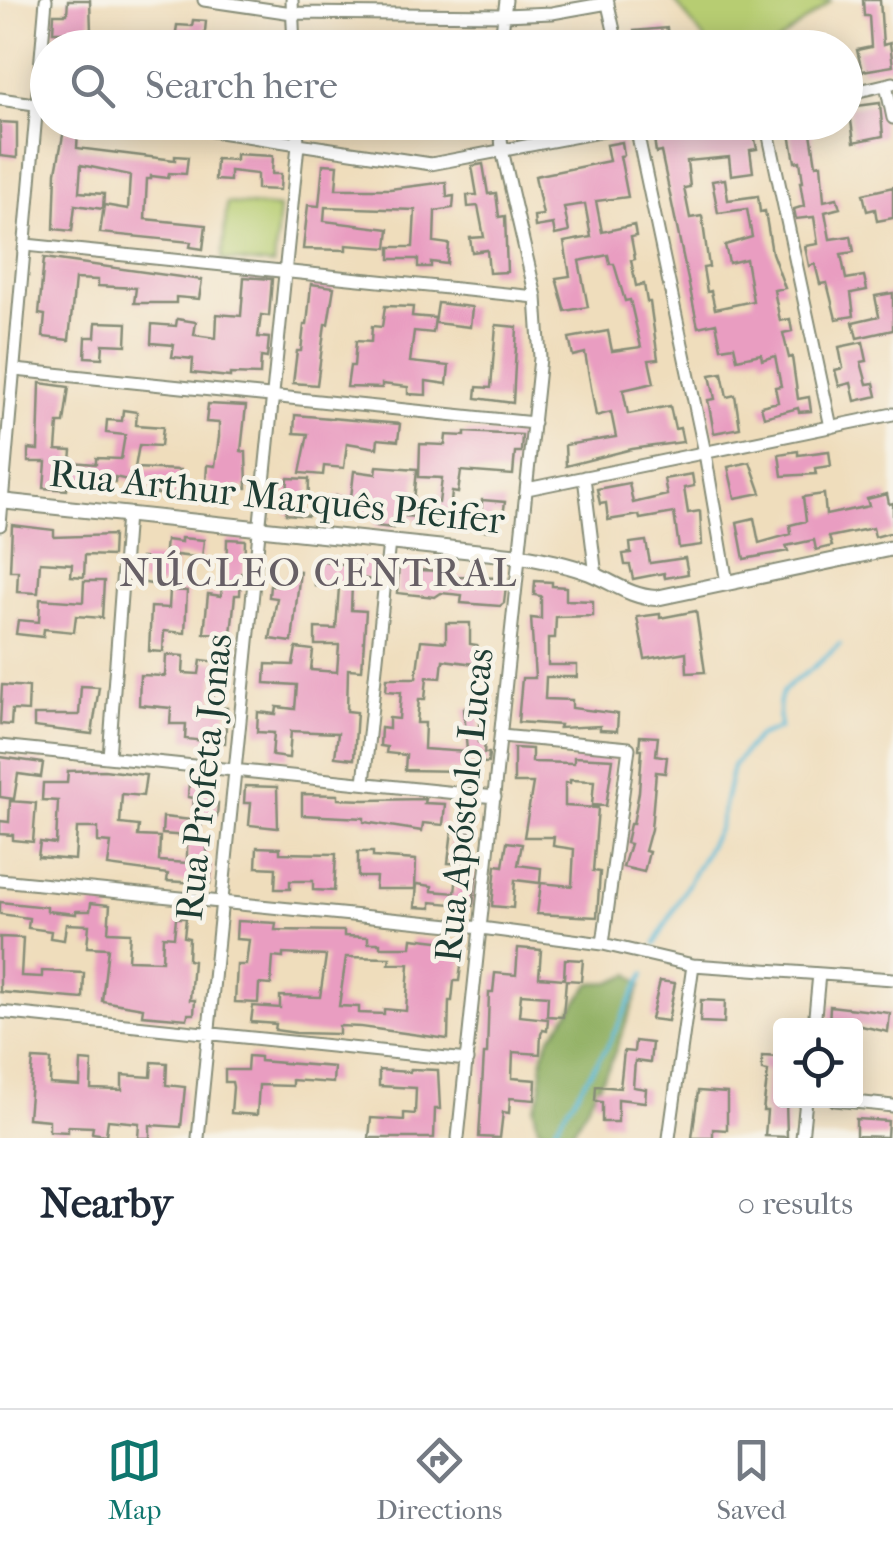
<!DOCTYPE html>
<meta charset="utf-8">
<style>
body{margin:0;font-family:"IM FELL French Canon",serif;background:#f2f2f3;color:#1f2937}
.controls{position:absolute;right:30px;bottom:30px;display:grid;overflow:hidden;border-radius:10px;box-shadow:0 5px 25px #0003}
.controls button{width:90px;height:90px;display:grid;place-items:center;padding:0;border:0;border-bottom:2px solid #e0e1e3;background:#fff;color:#1f2937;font:50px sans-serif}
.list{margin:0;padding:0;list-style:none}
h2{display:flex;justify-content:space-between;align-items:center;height:130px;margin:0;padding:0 40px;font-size:42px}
h2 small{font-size:32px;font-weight:400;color:#747a83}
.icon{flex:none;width:55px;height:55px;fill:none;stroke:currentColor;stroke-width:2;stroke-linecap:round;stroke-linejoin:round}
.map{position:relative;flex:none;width:893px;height:1138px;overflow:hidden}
.search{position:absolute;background:#fff;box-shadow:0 5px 25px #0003;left:30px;right:30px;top:30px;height:110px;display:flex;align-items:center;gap:25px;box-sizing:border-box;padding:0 35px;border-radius:55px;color:#747a83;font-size:38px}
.sheet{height:270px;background:#fff}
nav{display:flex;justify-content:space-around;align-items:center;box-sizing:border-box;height:140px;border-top:2px solid #e0e1e3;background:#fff;font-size:28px;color:#747a83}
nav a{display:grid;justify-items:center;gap:5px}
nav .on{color:#0f766e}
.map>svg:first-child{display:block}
.green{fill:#b7cd72;stroke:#6b8553;stroke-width:2.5}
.forest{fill:#91b064;stroke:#58764c;stroke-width:2.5}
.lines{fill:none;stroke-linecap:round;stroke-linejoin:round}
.stream{stroke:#57b8d5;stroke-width:4}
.building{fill:#e99dc1;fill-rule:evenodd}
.minor-casing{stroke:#878d78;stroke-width:15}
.tertiary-casing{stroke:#878d78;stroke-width:18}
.minor{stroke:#fff;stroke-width:11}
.tertiary{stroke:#fff;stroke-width:14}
.labels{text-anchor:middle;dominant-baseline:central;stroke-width:9;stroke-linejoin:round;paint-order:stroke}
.street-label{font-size:38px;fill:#1f3d34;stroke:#f7f3e8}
.neighbourhood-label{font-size:40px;letter-spacing:2.5px;fill:#665f65;stroke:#f7f3e8}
</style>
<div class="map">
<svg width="893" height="1138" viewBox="0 0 893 1138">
<rect width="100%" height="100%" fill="#f7f3e8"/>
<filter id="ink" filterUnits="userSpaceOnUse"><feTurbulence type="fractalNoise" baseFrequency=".01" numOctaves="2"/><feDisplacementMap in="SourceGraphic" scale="20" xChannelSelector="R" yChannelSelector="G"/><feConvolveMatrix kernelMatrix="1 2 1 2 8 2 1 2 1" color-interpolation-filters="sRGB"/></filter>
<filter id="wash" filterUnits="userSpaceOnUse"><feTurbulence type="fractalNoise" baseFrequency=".0048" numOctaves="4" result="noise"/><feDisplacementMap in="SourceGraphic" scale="40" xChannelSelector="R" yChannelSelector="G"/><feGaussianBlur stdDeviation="2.25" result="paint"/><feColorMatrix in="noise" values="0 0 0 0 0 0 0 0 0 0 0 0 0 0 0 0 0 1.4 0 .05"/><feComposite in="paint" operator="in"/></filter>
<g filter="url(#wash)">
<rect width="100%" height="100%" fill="#efddbc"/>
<path class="green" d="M674,0H830L831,1L772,47L711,48Z
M227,203L279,208L274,265L222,260Z"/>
<path class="forest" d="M630,974L641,985L609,1067L571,1134L567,1138H554L538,1127L534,1108L541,1092L543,1054L550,1038L591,983L611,982Z"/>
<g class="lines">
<path class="stream" d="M655,944L719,828L733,766L758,736L780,728C777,691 780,691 809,671C820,663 830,653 840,644
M552,1138L556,1126L607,1047L644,974"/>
</g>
<g id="blocks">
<path class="building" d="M68,0H90L91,32H53L54,14H67Z
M863,0H880L883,45L890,43L893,66L862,71L857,50L871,47L869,16H864Z
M193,20L206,21L204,42L175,40L177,25L192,26Z
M667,28L669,48H636L634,31Z
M880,103L883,136L854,142L849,107Z
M0,122L17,123V158L0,156Z
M447,122L489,123L490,138L446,137Z
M788,122H814L815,132L811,133L816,165L821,164L824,201L837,198L840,208L825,212L830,239L851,236L854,252L841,254L846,279L864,276L867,290L851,293L854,316L836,319L827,283L820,284L815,264L809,266L805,246L818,244L814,217L796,219L794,209L804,206L800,182H803L800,161L795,162Z
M64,130H78L77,148L175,160V156L188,157L186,174L169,173L168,178L151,176V179H147L145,219L206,225L203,249L190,247L191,242L100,233L104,205L128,209L130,175L81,165L79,192L104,194L103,209L75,205L72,231L54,229L56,172Z
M700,130V134L719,132L720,137L753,130L757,149L750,150L753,172L731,175L729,157L687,161L690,187L684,188L690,218L702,216L709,267L703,268L707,292L711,291L715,309L753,301L746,259L729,263L725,245L752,237L747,209L718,213L712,181L725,179L728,200L758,196L760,212L765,211L772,253L785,288L774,290L780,321L790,319L792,331L783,333L789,358L792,357L798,399L809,397L811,411L799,412L798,408L764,417L761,406L778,402L775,387L781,386L775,356L762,360L761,354L737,359L734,346L721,348L716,323L698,327L661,152L656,153L654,138Z
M622,142L624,155L620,156L628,197L596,201L602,232L634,225L636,236L631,237L635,259L631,260L636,286L644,284L647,302H650L658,359L649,360L654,383L623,390L628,414L670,406L675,429L680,428L683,442L632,449L566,466L565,445L616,437L611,412L596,416L585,353L573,356L569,338L608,331L612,351L641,347L630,300L625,301L614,264H610L608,255L579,261L588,307L565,311L556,278L570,276L564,242L591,237L585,204L564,207L569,232L555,235L553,224L535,227L534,216L543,215L535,176L609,161L606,145Z
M236,154L273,156L272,174H281L280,190L257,189V174L230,171V181L215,180L216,159L236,160Z
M323,164L338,165L336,189H390L446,182L447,197L454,196L453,208L435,211L434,242L449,244L447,264L431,262V267H418V259H390V247H413L415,210L325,207L324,221L389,229L387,248L346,245V250L303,249L308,205L319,206Z
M483,164L488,194L496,193L499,217L505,216L507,272L489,273L487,250L472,252L470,238L484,237L478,206L468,207L467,195H477L472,166Z
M893,187V218L877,221L875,209L867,211L863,194Z
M44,258L202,280L199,299L176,297V303H134L136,288L98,286V280L75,279L69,340L43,337L45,315L39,314Z
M244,277L272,279L269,316L261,315L258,337L269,338L267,358L261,357L260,375L230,374V377L192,373L193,359L172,357L174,345L151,343L152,324L176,326L177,319L196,322L194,335L216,338L217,314L241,316Z
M311,284L334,287L328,324H325L317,385L293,383L297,351H301L304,325H307Z
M893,293V330L857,338L853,322L879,316L875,296Z
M438,303L472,307L470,327L435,323Z
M385,306L413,307L412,316L435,318L433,333L414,331L410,362L449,366L447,384L426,381V395L408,394V387L382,384V388L347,387L350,366H354L356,341L371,342L372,326L382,327Z
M96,322L127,323L126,345L103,344L102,358L85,357L86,337H95Z
M496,325L517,327L513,403L476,398L477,387L491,388Z
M863,342L867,361L861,362L867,384L874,383L877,396L855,401L851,383L839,386L835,370L843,368L839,347Z
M722,373L727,397L735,395L740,428L714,433L708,400L715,399L710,375Z
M40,383L69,387L64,423H58L56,450L72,451L71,462L96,464V458L121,459L125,435L106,433L107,420L122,421L123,410L137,412L136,425L163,427L161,446L139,445L135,468L180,470L177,496L157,494L158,487L115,477V482L68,481L67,490L44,488L46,462H28V449L38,450Z
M208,404L246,406L241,451L246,452L247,488L234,487L232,506L211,504L213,484L206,483L207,465L215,466L219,437V423L206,422Z
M295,415L400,424L398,441L378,439L377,448L347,443L344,468L324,466L323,475L300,473L308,434L294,433Z
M465,432L522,435L521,452H515L513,475L461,471L458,493L452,492L449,524L415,521L416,517L394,515L393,528L375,526L376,517L334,512L336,496L351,498L354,471L376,474L377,466L417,469L414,501L439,503L442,478L419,477L420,444L445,445L446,435L465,436Z
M798,451V455L829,451L831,466L815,468L816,474L782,476L779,454Z
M750,462L761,493L735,498L728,467Z
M692,474L694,486L684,488L688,513L700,511L702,545L679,548L674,513L640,519L639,515L608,520L606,503L600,504L597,489L629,483L633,503L667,495L664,479Z
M288,478L309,479L308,516L286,514Z
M824,494L826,515L869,506L867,499L887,494L889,504L893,503V532L875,537L873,528L829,537L832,546L816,550L814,540L786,546L788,551L744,559L737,522L754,518L759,543L791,534L790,525L806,521L803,497Z
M482,500L505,502L503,516L492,515L491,531L470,529L471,516L481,517Z
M12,525L54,530V537L113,535L112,556L85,555L84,577L71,576L72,564L40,562L38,593L17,592L18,571H10Z
M181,538L204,540L202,558L176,555L173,588L140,582L141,558L164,559L166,540L181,542Z
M227,539L245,540L244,573H241L240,595H235L231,634L204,633L208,594L221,596L223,577L226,578Z
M646,541L650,563L685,558L688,574L665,578L664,573L633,579L630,565H625L623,554L631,553L630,543Z
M315,559L355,567L356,559L374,560L372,580L361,578L360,584H352L351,610L366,611L362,670L348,669L347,711L357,712L354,759L335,757L338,733L291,731L289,758L272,756L274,733L257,732L258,712L276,714L277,707L295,709L297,685L265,683L266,664L293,665L296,648L313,650L311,670L337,672L339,645H315V628L336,629L339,587L315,586Z
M399,564H418V570L442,571V574L457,577L507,578L504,603L500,606L461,603L462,595L441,593L435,597L397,593Z
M289,570L300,571L292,642L270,639L277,598L269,597L270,585L277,586L278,581L288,582Z
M84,581H104L102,618L76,616L74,632L44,629L43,637L16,634L18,620L39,622L40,599L83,602Z
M535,581L552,582V586L566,587V600L593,601V616L556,617L555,638H548V665H577V677H546L545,699L572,700V708L618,714L617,731L600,730V726L559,728L560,725L518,722L522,678H535L531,618L541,619V596L534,595Z
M170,590L187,591L185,633L164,631L163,652L149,651L151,607L169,608Z
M696,611L705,672L687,673L686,652L645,659L637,617L660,614V618Z
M446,623H470V644L477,645L475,664L443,660L441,678L427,677L425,699H419L417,723H425L424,749L467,752L464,708L480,709L478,742H485L484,753H489L488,763L463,762L462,771L405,770L406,755L386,753L387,747L380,746L381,728L389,729V718L399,719L401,692L386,691L387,678H416L421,640L446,642Z
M166,655L184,656L183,673L199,674L201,660L225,663L224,677L214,676L212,707L227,708L225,743L185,739L186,724H170L171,708L139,705L140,675L165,676Z
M2,685L29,687L28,711L12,710L11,725L0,724Z
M81,686L99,687L92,734L34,727V715H79Z
M640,736L658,737L656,755L667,757L665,773L656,772L651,829L645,851L649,852L644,872L623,867L630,844L626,843L627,838L630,824H633L639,792L642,749H639Z
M514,748L532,749V762L574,763V757L613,759L606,806L592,805L594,781L570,780V783H565V806L598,808L593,871L600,872L597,917L537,914L541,883L572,886L574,849L553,846L554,837H524L533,783H514Z
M0,757L43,763L41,777L18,774L14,799L0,797Z
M104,770L146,775L143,796L122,794L120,824L139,826L138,836L160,837L159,861L187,863V836L162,834L163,817L202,821L199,841H207V865H212L210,884L167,881L168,874L108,866L111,843L98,842V828H77L75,860L38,857L40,842L56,844L58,801L42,800L43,783H67L68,771Z
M189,783L213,785L212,803H218L217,817L193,815L194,798L188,797Z
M245,786L277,787L278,828L249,825L251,803H244Z
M302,794L338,795V799L365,800L425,799L424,803L445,804L443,825L423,823L422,831L364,822V818L302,815Z
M10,801L36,803L33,842L13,840V835L0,834V821L9,822Z
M452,830L473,832L471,846H466L464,864L448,863Z
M507,842L522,844L518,865L541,868L540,883L515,880L513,908L492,906L496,865L503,866Z
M257,847L280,848V853L336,854L334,891L313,890V881H290V889H275L276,868L256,867Z
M358,852H373V857L416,860L415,889H375L376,877H358Z
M457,873L476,875L473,906L431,902V908L415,907L417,884L432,886V891L455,893Z
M0,902L47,907V911L76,914V911H90L91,903L110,905L108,932L130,933L128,960L162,961L163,936L174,937L176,918H186L184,937L189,938L188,960L193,961L190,1000H195L194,1014H188L187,1019L142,1015L143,1008L102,1001L108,948L87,947L89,925L66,924L64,940L50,938L51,931L28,928L29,918L0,914Z
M237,921L276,923L275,930L344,931V936L368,937V943H380V947H411L412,938L464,944L459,981H454L452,1001H449L448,1039L361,1027L339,1026V1034L296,1033L275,1030L276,1024L251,1022L253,1006L280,1008V996L320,997L326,956L283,954V958L273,957L271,985L259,984L258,1003L235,1002L237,965H246L249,940L236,939ZM346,957L390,958L389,964H409L406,1011L384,1009V1014L359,1013V1007L339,1006Z
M0,937L23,938L21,976L42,977V971L84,973L83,999L0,992Z
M518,948L541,950L539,977L564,979L565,959L583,960L581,981L566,980L563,1017L547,1016L548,996L521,994L519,1016L548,1019L547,1031L543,1030L541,1034L540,1054L513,1052L512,1078L536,1080L535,1100L510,1098L509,1113L503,1112L500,1138L479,1137L484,1054H487L489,992H493L495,973L516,975Z
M660,981L675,983L668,1021L651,1019Z
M701,1000L725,1001L724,1023L700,1022Z
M830,1006L890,1013L888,1032L848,1023V1026H829Z
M635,1041L652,1043L650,1063L635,1061L633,1087L646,1089L645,1102L618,1099V1122H602V1102L595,1101L596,1086L620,1088L624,1051L634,1052Z
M248,1056L260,1057V1061L334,1067L333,1083L292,1080V1086L259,1085L257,1115L231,1113L233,1087L232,1082H225V1070H247Z
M762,1056L780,1057V1100H786L787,1137L765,1136L767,1111H763L768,1071L762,1070Z
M33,1059L51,1060L50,1084L80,1086L81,1061L92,1062L91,1089L122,1090V1075L151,1077L152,1062L167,1063L166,1085L185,1087L181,1127L150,1125V1138H138L139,1123L108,1120L106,1135L92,1133L93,1127L68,1126V1132L49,1131V1120L28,1118Z
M411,1069L438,1070L440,1109H435L434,1138H369L371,1118L404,1120V1113L415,1114L416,1088L379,1086V1070L410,1072Z
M698,1091L727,1093V1130L713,1129V1138H692Z
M856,1119L888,1121L887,1137L856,1136Z"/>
</g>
</g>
<g filter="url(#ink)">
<use href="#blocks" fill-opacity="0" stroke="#878d78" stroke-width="2.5"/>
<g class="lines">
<g class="minor-casing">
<path id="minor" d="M204,0L292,13L504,15L552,13L608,3
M292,0L294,48
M607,0L618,48
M500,48L506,0
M886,85L893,118
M846,94L893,83
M0,99L48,106
M153,122L431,164L652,122
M635,122L705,453L727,583
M766,122L831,427
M26,245L536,297
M15,370L534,423
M584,477L596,576
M527,489L893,414
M0,525L46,0
M501,736L629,748L603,944
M0,746L495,797
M109,757L127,514
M364,783L389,542
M0,880L481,928L603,944L693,965L893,979
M0,1012L467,1060
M814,1026L819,974
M835,1100L893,1106
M198,1138L298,145L297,122
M458,1138L540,358L536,297L502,150L500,122
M669,1138L693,965
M802,1138L806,1100"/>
</g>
<g class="tertiary-casing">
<path id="tertiary" d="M0,501L521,556C545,560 567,564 590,573C613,582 630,597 656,598L893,548"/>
</g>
<use href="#minor" class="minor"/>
<use href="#tertiary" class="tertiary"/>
</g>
</g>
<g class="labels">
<g class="street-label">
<text transform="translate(277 497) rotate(6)">Rua Arthur Marquês Pfeifer</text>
<text transform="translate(204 777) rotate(-84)">Rua Profeta Jonas</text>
<text transform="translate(464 805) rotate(-84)">Rua Apóstolo Lucas</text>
</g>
<g class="neighbourhood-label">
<text x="319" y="573">NÚCLEO CENTRAL</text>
</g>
</g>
</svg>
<div class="controls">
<button><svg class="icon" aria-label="locate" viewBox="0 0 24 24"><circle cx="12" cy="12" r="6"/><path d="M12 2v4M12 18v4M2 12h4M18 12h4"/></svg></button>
</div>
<div class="search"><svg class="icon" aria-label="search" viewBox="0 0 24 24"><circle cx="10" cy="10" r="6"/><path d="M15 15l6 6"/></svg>Search here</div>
</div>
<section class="sheet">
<h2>Nearby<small>0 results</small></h2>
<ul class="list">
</ul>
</section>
<nav>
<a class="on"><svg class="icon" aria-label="map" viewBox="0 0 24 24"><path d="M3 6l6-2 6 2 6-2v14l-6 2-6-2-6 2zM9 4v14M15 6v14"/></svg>Map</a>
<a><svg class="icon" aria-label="directions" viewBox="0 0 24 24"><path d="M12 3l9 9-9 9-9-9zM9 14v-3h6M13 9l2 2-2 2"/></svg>Directions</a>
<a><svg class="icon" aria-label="saved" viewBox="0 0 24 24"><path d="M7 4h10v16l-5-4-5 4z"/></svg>Saved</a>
</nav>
